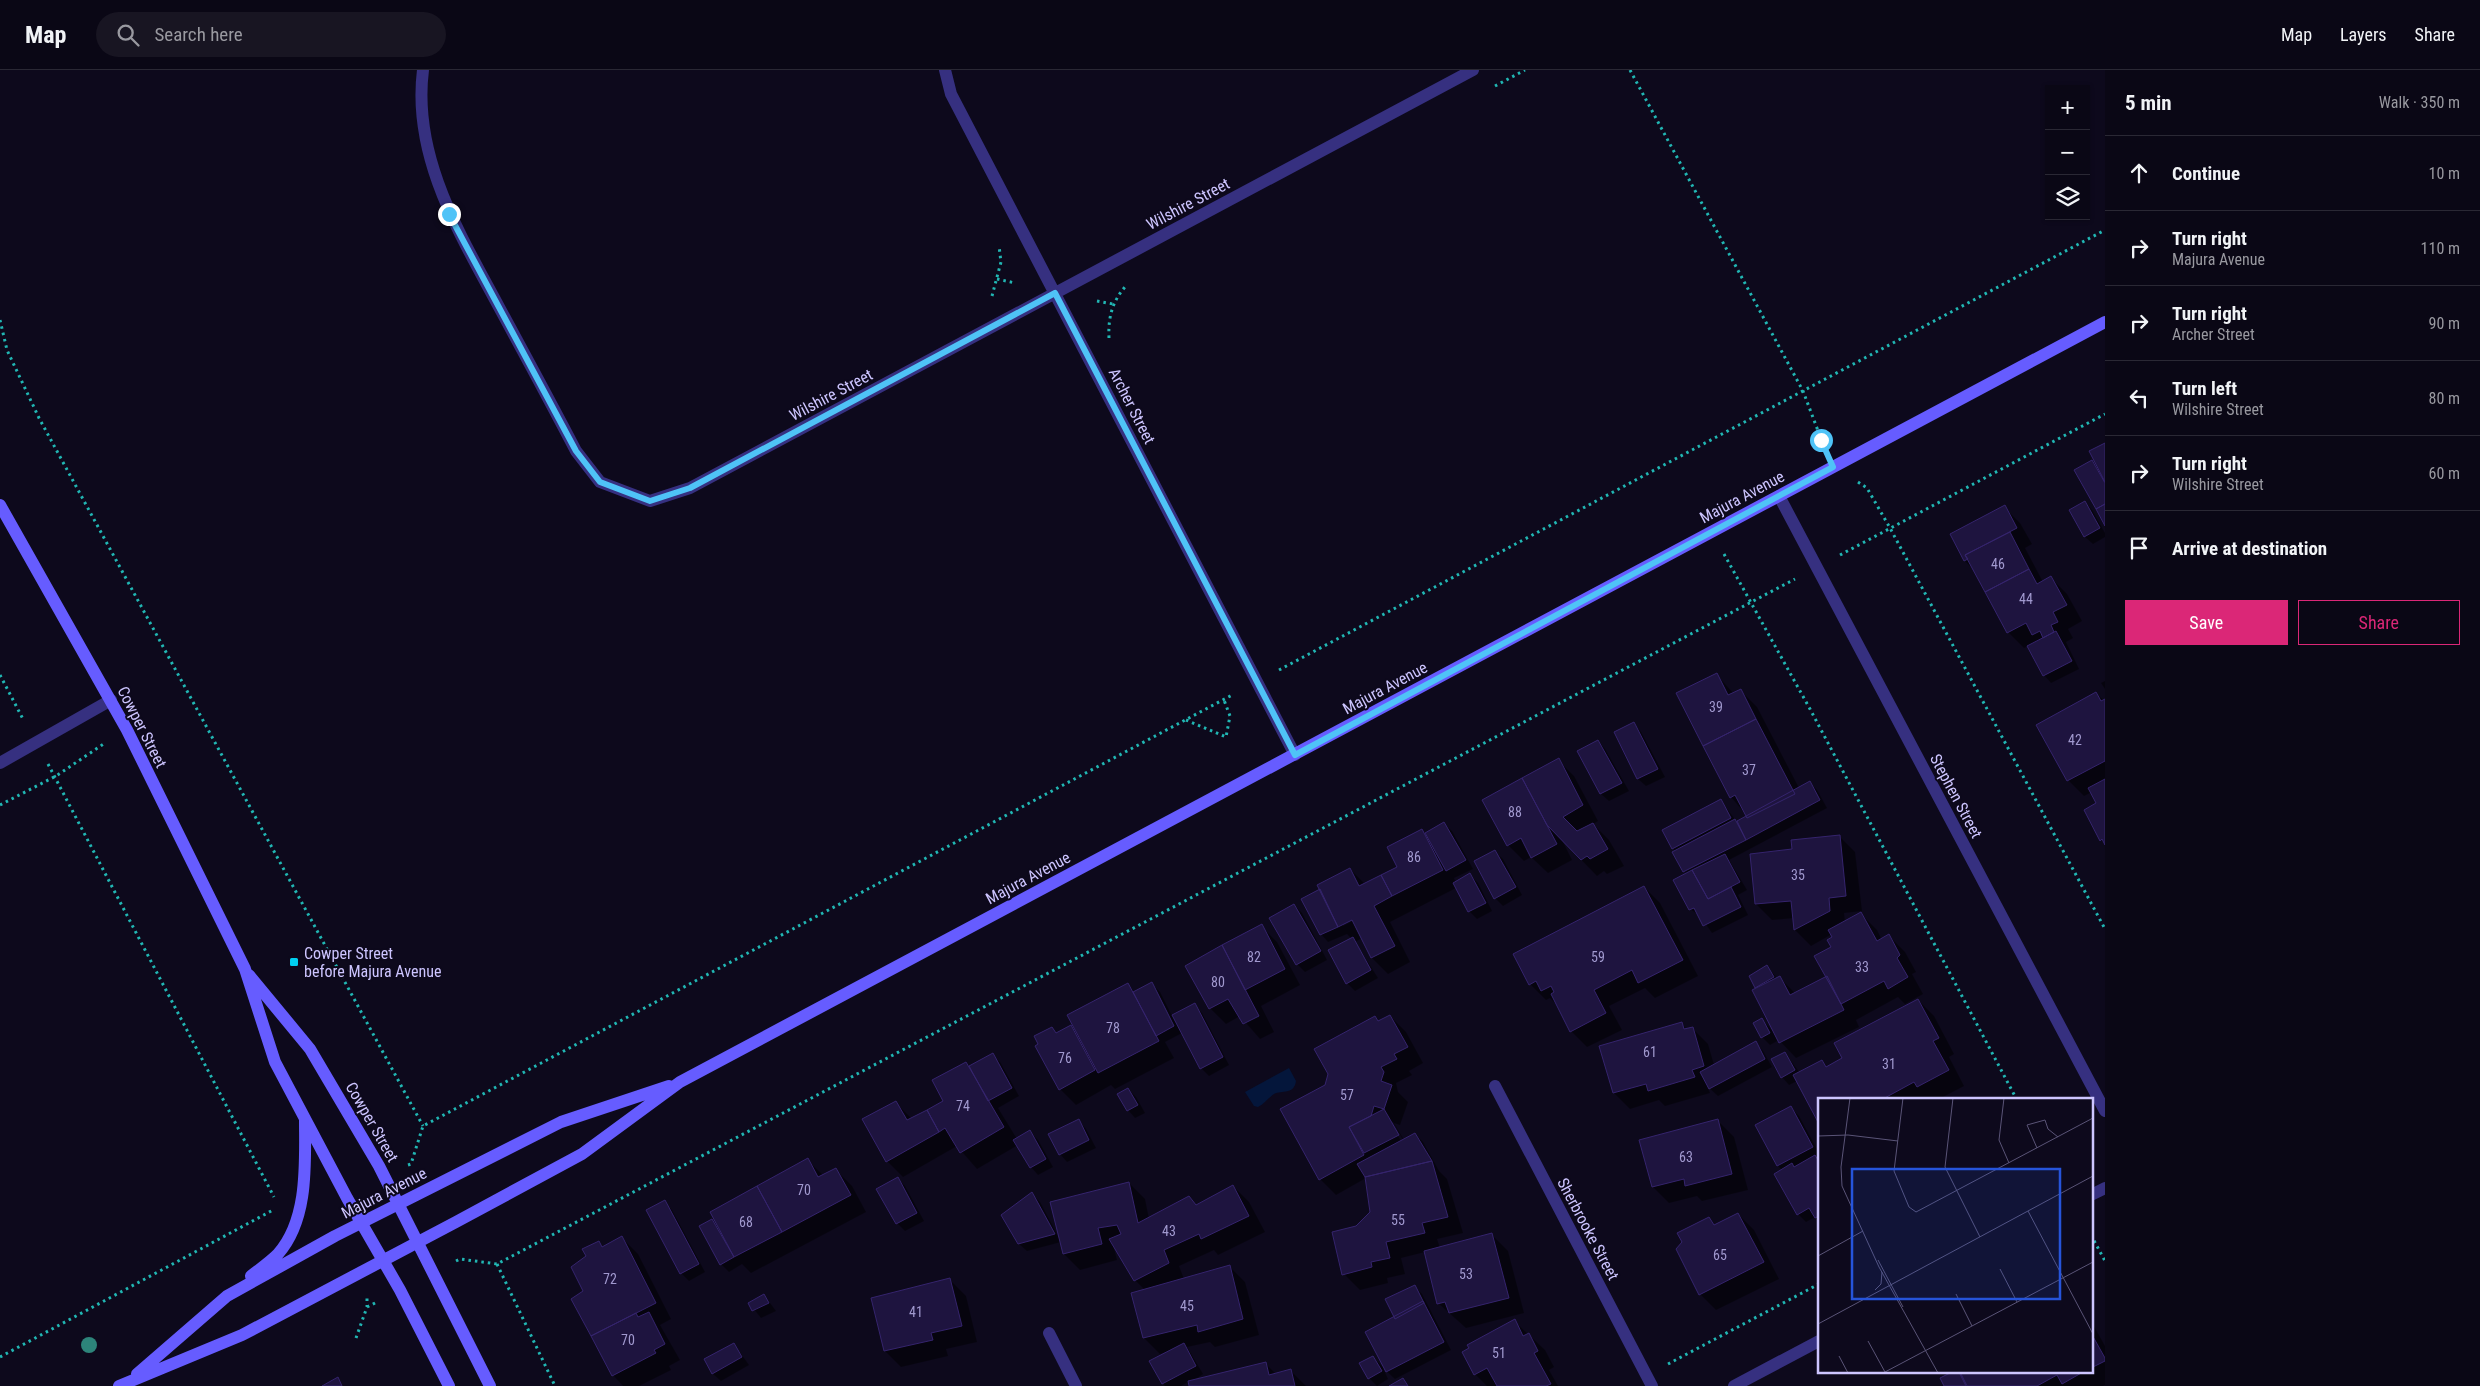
<!DOCTYPE html>
<meta charset="utf-8">
<style>
body{margin:0;font-family:"Roboto Condensed",sans-serif;background:#181522;color:#f1f3f6}
.controls{position:absolute;right:15px;top:15px;display:grid;overflow:hidden;border-radius:0px;box-shadow:0 1px 4px #0004}
.controls button{width:45px;height:45px;display:grid;place-items:center;padding:0;border:0;border-bottom:1px solid #2a2834;background:#0a0715;color:#f1f3f6;font:25px sans-serif}
.stop{position:absolute;width:15px;height:15px;margin:-11px;border:4px solid #4fc3f7;border-radius:50%;background:#fff}
.stop.end{background:#4fc3f7;border-color:#fff;box-shadow:0 1px 5px #0008}
.list{margin:0;padding:0;list-style:none}
h2{display:flex;justify-content:space-between;align-items:center;height:65px;margin:0;padding:0 20px;font-size:21px}
h2 small{font-size:16px;font-weight:400;color:#9999a0}
.list li{display:grid;grid-template-columns:32px 1fr auto;gap:15px;align-items:center;box-sizing:border-box;height:75px;padding:0 20px;border-top:1px solid #2a2834}
.list b{display:block;font-size:19px;white-space:nowrap}
.list p{margin:0;font-size:16px;white-space:nowrap;color:#9999a0}
.list em{font-size:16px;font-style:normal;color:#9999a0}
.actions{display:flex;gap:10px;padding:15px 20px}
.actions a{flex:1;padding:11px 0;border:1px solid #db2777;border-radius:0px;text-align:center;font-size:18px;color:#db2777}
.actions .main{background:#db2777;color:#fff}
.icon{flex:none;width:28px;height:28px;fill:none;stroke:currentColor;stroke-width:2;stroke-linecap:round;stroke-linejoin:round}
.map{position:relative;flex:none;width:2105px;height:1316px;overflow:hidden}
header{display:flex;align-items:center;gap:30px;box-sizing:border-box;height:70px;padding:0 25px;background:#0a0715;border-bottom:1px solid #2a2834}
header strong{font-size:24px}
nav{display:flex;gap:28px;margin-inline-start:auto;font-size:18px}
.search{width:350px;height:45px;background:#181522;display:flex;align-items:center;gap:12px;box-sizing:border-box;padding:0 18px;border-radius:28px;color:#9999a0;font-size:19px}
main{display:flex}
aside{flex:1;background:#0a0715}
.map>svg:first-child{display:block}
.water{fill:#04163b}
.shadow{fill:#0007;fill-rule:evenodd}
.building{fill:#1e143f;stroke:#35246d}
.lines{fill:none;stroke-linecap:round;stroke-linejoin:round}
.path{stroke:#21b6b3;stroke-width:3;stroke-dasharray:2.5 4;stroke-linecap:butt}
.street{stroke:#363080;stroke-width:12}
.secondary{stroke:#665cff;stroke-width:12}
.tree{fill:#2d847a}
.route{stroke:#4fc3f7;stroke-width:6}
.poi-dot{fill:#00cff0;stroke:#0d091c;stroke-width:2}
.labels{text-anchor:middle;dominant-baseline:central;stroke-width:4;stroke-linejoin:round;paint-order:stroke}
.number-label{font-size:14px;fill:#a199cf}
.street-label{font-size:16px;fill:#cdc5ff;stroke:#0d091c}
.poi-label{font-size:16px;fill:#cdc5ff;stroke:#0d091c;text-anchor:start}
.inset-road{fill:none;stroke:#5a5477;stroke-width:1}
.view{fill:#2654da;fill-opacity:0.15;stroke:#2654da;stroke-width:2.5}
.inset-edge{fill:none;stroke:#cdc5ff;stroke-width:2.5}
</style>
<header>
<strong>Map</strong>
<div class="search"><svg class="icon" aria-label="search" viewBox="0 0 24 24"><circle cx="10" cy="10" r="6"/><path d="M15 15l6 6"/></svg>Search here</div>
<nav><a>Map</a><a>Layers</a><a>Share</a></nav>
</header>
<main>
<div class="map">
<svg width="2105" height="1316" viewBox="0 0 2105 1316">
<rect width="100%" height="100%" fill="#0d091c"/>
<path class="water" d="M1289,998L1296,1011C1294,1025 1282,1020 1274,1024C1268,1028 1264,1034 1258,1037L1254,1036L1245,1022Z"/>
<path class="shadow" d="M2105,374V453L2092,391L2098,397Z
M2085,432L2092,440L2105,463V467L2093,474L2085,467L2070,441Z
M2004,437L2020,453L2032,474L2025,478L2043,512L2051,508L2067,524L2082,551L2068,559L2073,568L2066,572L2079,599L2051,613L2044,605L2028,576L2024,578L2008,562L1975,501L1965,491L1952,465Z
M1716,604L1734,624L1741,621L1757,637L1799,718L1809,712L1817,720L1827,738L1729,790L1747,820L1738,825L1748,845L1712,863L1700,846L1690,839L1687,805L1673,778L1720,730L1741,757L1748,747L1731,727Z
M2105,611V619L2101,613Z
M2096,624L2105,631V774L2086,740L2098,733L2092,722L2084,726L2068,710L2038,655Z
M1634,654L1641,662L1665,707L1646,716L1638,709L1615,663Z
M1598,671L1605,679L1629,721L1609,731L1601,724L1579,681Z
M1558,690L1574,706L1598,751L1593,754L1609,770L1624,796L1607,804L1604,801L1597,806L1562,770L1572,790L1548,803L1531,787L1524,791L1508,775L1484,730Z
M1444,754L1452,761L1473,799L1454,808L1456,813L1470,805L1478,813L1492,841L1477,849L1469,841L1456,818L1390,852L1410,892L1388,904L1372,888L1362,868L1355,872L1378,908L1355,921L1347,913L1352,869L1347,864L1328,872L1321,864L1320,820L1350,799L1365,814L1398,798L1421,760L1425,764ZM1357,846L1358,848L1343,856V853Z
M1839,766L1855,782L1862,841L1844,843L1845,852L1861,844L1877,860L1882,870L1889,866L1905,882L1916,902L1912,904L1923,924L1905,934L1898,927L1856,950L1859,957L1796,988L1779,970L1770,975L1762,967V950L1774,962L1756,917L1767,897L1778,909L1780,908L1795,923L1829,907L1834,868L1832,864L1811,876L1795,860L1794,848L1772,850L1756,834L1793,780Z
M1495,782L1503,789L1522,825L1503,836L1495,828Z
M1644,817L1660,833L1698,906L1655,928L1645,918L1609,936L1622,960L1587,977L1571,961L1558,936L1550,928L1546,930L1530,914Z
M1294,835L1302,843L1327,890L1305,902L1297,894L1271,849Z
M1261,856L1277,872L1300,915L1261,936L1274,962L1260,969L1240,946L1226,954L1210,938L1187,896Z
M1152,914L1160,922L1172,946L1194,935L1202,943L1229,995L1209,1006L1201,998L1182,963L1165,972L1174,988L1115,1019L1111,1015L1076,1035L1060,1019L1052,959L1057,964L1073,955L1127,915L1135,922Z
M1918,930L1934,946L1954,984L1949,987L1964,1016L1943,1027L1945,1030H1819L1797,1011L1789,1015L1782,1007L1785,983L1800,1003L1822,991L1828,998L1844,988Z
M1390,946L1406,962L1423,993L1409,1001L1412,1005L1396,1013L1398,1022L1408,1032L1400,1055L1394,1053L1404,1070L1415,1064L1423,1072L1439,1101L1447,1109L1463,1163L1437,1169L1440,1178L1492,1165L1508,1181L1524,1243L1466,1258L1438,1233L1425,1182L1401,1188L1405,1204L1387,1208L1388,1213L1360,1220L1344,1204L1357,1157L1371,1142L1366,1108L1336,1125L1320,1109L1326,1015L1375,947L1379,952ZM1390,1052H1393L1403,1070L1401,1071Z
M1681,953L1688,960L1692,958L1708,974L1714,995L1756,973L1763,981L1772,997L1718,1026L1707,1016L1710,1023L1665,1036L1659,1030L1630,1039L1614,1023Z
M992,985L1000,992L1019,1026L998,1038L1017,1069L1030,1062L1038,1070L1053,1097L1038,1105L1031,1097L1018,1075L977,1099L957,1076L903,1107L887,1091L895,1032L911,1048L944,1032L966,993L970,997Z
M1128,1019L1136,1027L1145,1043L1135,1048L1128,1040Z
M1791,1038L1799,1046L1819,1083L1815,1088L1819,1091V1151L1815,1147L1806,1152L1798,1144L1782,1100L1778,1096Z
M1079,1051L1086,1059L1096,1078L1067,1092L1060,1084Z
M1718,1051L1734,1067L1748,1120L1702,1131L1697,1126L1669,1133L1653,1117Z
M807,1090L824,1106L836,1100L852,1116L866,1142L751,1203L742,1194L729,1202L721,1194L712,1150L718,1157Z
M897,1108L905,1116L924,1151L905,1161L897,1153Z
M1129,1113L1145,1129L1149,1149L1189,1128L1197,1136L1233,1116L1249,1132L1265,1162L1218,1185L1214,1180L1179,1196L1184,1209L1229,1196L1245,1212L1259,1265L1215,1277L1210,1272L1187,1277L1203,1304L1193,1311L1265,1293L1276,1304L1291,1301L1306,1316H1191L1190,1311L1181,1316H1165L1163,1313L1166,1282L1160,1284L1144,1268L1133,1223L1145,1220L1135,1210L1113,1174L1117,1190L1080,1200L1064,1184L1061,1172L1027,1181L1019,1174L1032,1124L1040,1132L1059,1168Z
M664,1132L672,1140L705,1202L689,1211L681,1203Z
M1738,1144L1754,1160L1779,1209L1716,1240L1700,1224L1677,1179L1709,1149L1716,1156Z
M622,1168L638,1184L671,1249L660,1255L680,1290L669,1296L671,1300L639,1316H623L613,1305L585,1222L588,1186L598,1172L604,1178Z
M950,1210L966,1226L977,1272L946,1279L948,1286L901,1297L885,1281Z
M1414,1216L1422,1224L1451,1280L1395,1309L1383,1298L1388,1309L1377,1316L1369,1308L1373,1287L1385,1299L1395,1247Z
M764,1225L776,1241L761,1248L749,1233Z
M1514,1251L1545,1280L1554,1297L1549,1300L1558,1316H1487L1475,1304Z
M2091,1251L2105,1276V1315L2103,1316H1946L1958,1302L1962,1306L1961,1302H2091Z
M734,1274L749,1295L721,1311L713,1304Z"/>
<path class="building" d="M2105,373V412L2089,381Z
M2092,390L2105,413V434L2096,439L2074,400Z
M2085,431L2100,458L2084,467L2069,440Z
M2105,434V456L2096,439Z
M2005,435L2017,458L1965,485L1968,489L1964,491L1950,464Z
M2010,462L2029,499L1985,522L1965,485Z
M2029,499L2037,514L2051,506L2067,535L2053,542L2058,552L2051,555L2054,562L2043,568L2040,561L2032,565L2026,553L2007,563L1985,522Z
M2056,561L2072,591L2043,606L2027,576Z
M1717,603L1728,625L1741,619L1756,649L1703,676L1676,623Z
M2096,622L2101,631L2105,629V691L2067,711L2036,655Z
M1756,649L1795,724L1747,748L1735,725L1730,728L1703,676Z
M1634,652L1658,699L1637,709L1614,662Z
M1598,670L1622,713L1600,724L1577,681Z
M1559,688L1583,735L1563,747L1577,761L1593,753L1608,779L1590,789L1587,786L1581,790L1547,755L1522,708Z
M1522,708L1557,774L1531,788L1521,768L1507,776L1482,730Z
M2105,709V775L2102,769L2100,771L2084,740L2096,733L2088,718Z
M1810,711L1820,730L1746,770L1737,751Z
M1721,729L1731,748L1672,779L1662,760Z
M1735,749L1746,770L1683,802L1672,782Z
M1444,752L1466,790L1446,801L1425,763Z
M1422,759L1443,800L1392,826L1381,805L1397,797L1387,777Z
M1840,765L1846,826L1829,828L1830,841L1794,860L1791,831L1755,834L1750,784L1792,779L1791,770Z
M1495,780L1516,817L1494,829L1474,791Z
M1725,784L1740,812L1708,829L1692,800Z
M1350,798L1359,816L1381,805L1392,826L1374,836L1395,876L1371,888L1352,850L1338,857L1317,815Z
M1692,800L1708,829L1731,817L1741,837L1703,856L1694,838L1689,840L1673,810Z
M1470,803L1486,833L1468,842L1453,813Z
M1644,816L1683,890L1638,913L1632,900L1594,920L1606,943L1570,962L1551,924L1554,922L1551,916L1541,921L1536,911L1529,915L1513,884Z
M1320,819L1338,857L1320,865L1301,829Z
M1294,834L1321,881L1296,895L1269,848Z
M1861,842L1877,871L1889,864L1900,885L1897,888L1908,907L1888,919L1884,911L1841,934L1814,886L1831,877L1827,870L1832,867L1828,860Z
M1262,854L1285,899L1245,920L1222,875Z
M1353,867L1371,900L1346,914L1328,880Z
M1222,875L1259,946L1243,954L1228,929L1209,939L1185,896Z
M1767,895L1774,907L1755,918L1749,906Z
M1780,906L1790,925L1827,906L1844,940L1779,973L1752,920Z
M1152,912L1174,956L1156,966L1133,922Z
M1128,913L1159,971L1098,1003L1067,945Z
M1918,929L1939,968L1933,971L1949,1000L1917,1017L1914,1012L1881,1030H1819V1054L1793,1005L1822,990L1826,997L1842,988L1834,973Z
M1195,933L1223,987L1200,999L1172,945Z
M1390,945L1408,977L1394,984L1397,989L1381,997L1384,1002L1381,1011L1392,1015L1384,1039L1374,1036L1371,1046L1349,1057L1364,1085L1319,1110L1280,1039L1325,1015L1328,1004L1314,979L1375,946L1378,951Z
M1762,948L1770,963L1761,968L1753,953Z
M1682,952L1684,959L1693,957L1704,996L1692,1000L1695,1007L1648,1021L1646,1014L1613,1023L1599,976Z
M1071,955L1095,1000L1059,1020L1035,976L1038,974L1034,966L1052,957L1056,963Z
M1756,971L1765,989L1709,1019L1700,1002Z
M1785,982L1795,1000L1781,1008L1771,989Z
M993,983L1012,1018L988,1031L969,996Z
M966,992L1004,1057L960,1083L945,1058L939,1062L927,1040L943,1031L932,1010Z
M1128,1018L1138,1035L1127,1041L1117,1024Z
M896,1031L907,1050L927,1040L939,1062L886,1092L862,1049Z
M1791,1036L1813,1077L1777,1096L1755,1055Z
M1384,1039L1399,1065L1364,1083L1349,1057Z
M1079,1049L1089,1070L1059,1085L1048,1064Z
M1718,1049L1732,1104L1685,1116L1684,1109L1652,1117L1639,1070Z
M1030,1060L1046,1089L1030,1098L1013,1070Z
M1415,1063L1432,1091L1365,1107L1357,1094Z
M1815,1085L1819,1092V1146L1815,1148L1809,1138L1797,1145L1774,1104L1792,1093L1794,1097Z
M808,1088L818,1107L836,1098L851,1125L782,1162L757,1116Z
M1432,1091L1448,1147L1422,1153L1425,1163L1386,1172L1390,1188L1371,1192L1372,1197L1342,1205L1332,1162L1356,1156L1370,1142L1365,1107Z
M898,1107L917,1143L896,1154L876,1119Z
M1129,1112L1138,1153L1189,1126L1196,1135L1233,1115L1249,1146L1201,1169L1199,1164L1164,1180L1169,1193L1134,1211L1109,1169L1121,1164L1117,1155L1098,1158L1102,1174L1063,1184L1050,1132Z
M757,1116L782,1162L734,1187L710,1142Z
M1032,1122L1055,1164L1018,1174L1001,1145Z
M665,1130L699,1194L680,1204L646,1140Z
M1738,1143L1764,1192L1699,1225L1676,1179L1682,1172L1677,1163L1709,1147L1714,1155Z
M712,1149L734,1187L720,1195L699,1156Z
M1492,1163L1509,1228L1449,1243L1445,1232L1437,1234L1424,1181Z
M622,1166L656,1233L591,1266L571,1229L583,1221L571,1197L586,1186L582,1179L599,1171L602,1177Z
M1230,1195L1243,1249L1198,1262L1197,1255L1143,1268L1131,1223Z
M950,1208L962,1256L931,1263L933,1270L884,1281L871,1228Z
M1415,1215L1424,1233L1395,1249L1385,1229Z
M764,1224L769,1233L752,1241L748,1233Z
M1423,1231L1444,1272L1386,1302L1365,1262Z
M649,1242L665,1274L654,1280L656,1283L612,1306L591,1266L636,1243L638,1247Z
M1515,1249L1523,1266L1529,1263L1538,1281L1534,1283L1551,1314L1546,1316H1497L1487,1298L1474,1305L1462,1282L1469,1278L1467,1275Z
M2091,1263L2105,1288V1291L2091,1298Z
M734,1273L742,1287L712,1304L704,1289Z
M1184,1273L1196,1296L1162,1314L1149,1291Z
M1373,1286L1382,1301L1368,1309L1359,1293Z
M1266,1292L1269,1305L1291,1299L1295,1316H1189L1188,1311Z
M1952,1302H1959L1966,1316H1944L1940,1308Z
M1960,1302H2083L2062,1314L2057,1305L2037,1316H1967Z
M338,1307L342,1316H322Z
M1403,1308L1408,1316H1389Z"/>
<g class="lines">
<path class="path" d="M1630,0L1803,321L1823,374
M1495,16L1525,0
M997,209L1015,213
M992,226L1001,192L999,176
M1097,231L1113,234
M0,250L7,280L39,348L423,1056
M1109,268C1108,248 1112,232 1125,217
M1858,412L1867,418L1890,458L2105,859
M1724,484L1810,639L2017,1030
M1840,485L2105,344
M1279,600L2105,160
M0,605L24,651
M1186,650L1226,667L1230,646L1224,630
M48,694L274,1127
M0,735L56,706L105,673
M408,1095L411,1094L423,1056L1234,624
M2091,1165L2105,1191
M456,1191L460,1189L497,1194L1795,509
M497,1194L555,1316
M367,1237L377,1232
M356,1268L367,1237V1228
M0,1287L273,1140
M1668,1294L1819,1214"/>
<path class="street" d="M423,0C412,87 460,164 499,237C525,285 551,333 576,381L600,412L650,431L690,418L1473,0
M945,0L951,24L1295,685
M1779,426L2105,1041
M0,693L111,630
M1495,1016L1652,1316
M2091,1125L2105,1118
M1049,1263L1076,1316
M1734,1316L1819,1271"/>
<path class="secondary" d="M0,435L127,660L245,899L275,992L347,1128L400,1220L449,1316
M249,905L310,979L379,1096L490,1316
M251,1206C260,1199 270,1192 278,1184C309,1149 305,1092 305,1049
M137,1304L227,1226L335,1166L561,1052L669,1016
M119,1316L242,1265L456,1152L582,1084L680,1012L2105,252"/>
</g>
<circle class="tree" cx="89" cy="1275" r="8"/>
<g class="lines">
<path class="route" d="M449,144L576,381L600,412L650,431L690,418L1055,223L1295,685L1833,397L1821,370"/>
</g>
<rect class="poi-dot" x="289" y="887" width="10" height="10" rx="2.5"/>
<g class="labels">
<g class="number-label">
<text x="1998" y="494">46</text>
<text x="2026" y="529">44</text>
<text x="1716" y="637">39</text>
<text x="2075" y="670">42</text>
<text x="1749" y="700">37</text>
<text x="1515" y="742">88</text>
<text x="1414" y="787">86</text>
<text x="1798" y="805">35</text>
<text x="1254" y="887">82</text>
<text x="1598" y="887">59</text>
<text x="1862" y="897">33</text>
<text x="1218" y="912">80</text>
<text x="1113" y="958">78</text>
<text x="1650" y="982">61</text>
<text x="1065" y="988">76</text>
<text x="1889" y="994">31</text>
<text x="1347" y="1025">57</text>
<text x="963" y="1036">74</text>
<text x="1686" y="1087">63</text>
<text x="804" y="1120">70</text>
<text x="1398" y="1150">55</text>
<text x="746" y="1152">68</text>
<text x="1169" y="1161">43</text>
<text x="1720" y="1185">65</text>
<text x="1466" y="1204">53</text>
<text x="610" y="1209">72</text>
<text x="1187" y="1236">45</text>
<text x="916" y="1242">41</text>
<text x="628" y="1270">70</text>
<text x="1499" y="1283">51</text>
</g>
<g class="street-label">
<text transform="translate(1188 134) rotate(-28)">Wilshire Street</text>
<text transform="translate(831 325) rotate(-28)">Wilshire Street</text>
<text transform="translate(1132 336) rotate(63)">Archer Street</text>
<text transform="translate(1742 427) rotate(-28)">Majura Avenue</text>
<text transform="translate(1385 618) rotate(-28)">Majura Avenue</text>
<text transform="translate(142 657) rotate(63)">Cowper Street</text>
<text transform="translate(1956 726) rotate(62)">Stephen Street</text>
<text transform="translate(1028 808) rotate(-28)">Majura Avenue</text>
<text transform="translate(372 1052) rotate(60)">Cowper Street</text>
<text transform="translate(384 1123) rotate(-27)">Majura Avenue</text>
<text transform="translate(1588 1159) rotate(62)">Sherbrooke Street</text>
</g>
<g class="poi-label">
<text x="304" y="883">Cowper Street<tspan x="304" dy="18">before Majura Avenue</tspan></text>
</g>
</g>
<g transform="translate(1818 1028)">
<rect width="275" height="275" fill="#0d091c"/>
<path class="inset-road" d="M32,0L23,69L24,88L61,169L120,275M85,0L76,73L91,109L98,114L275,20M135,0L127,69L162,139M186,0L181,42L191,65M0,38L30,37L80,43M219,50L209,27L227,22L230,31L240,39M210,113L275,236M0,158L45,133M60,162L85,209M182,171L199,204M57,192L63,186L64,174M138,196L154,228M0,226L275,78M50,243L67,274L275,164M21,258L30,275"/>
<path class="view" d="M34,71H242V201H34Z"/>
<rect width="275" height="275" class="inset-edge"/>
</g>
</svg>
<div class="controls">
<button>+</button>
<button>−</button>
<button><svg class="icon" aria-label="layers" viewBox="0 0 24 24"><path d="M12 4l9 5-9 5-9-5zM3 14l9 5 9-5"/></svg></button>
</div>
<div class="stop" style="left:1821px;top:370px"></div>
<div class="stop end" style="left:449px;top:144px"></div>
</div>
<aside>
<h2>5 min<small>Walk · 350 m</small></h2>
<ul class="list">
<li><svg class="icon" aria-label="ahead" viewBox="0 0 24 24"><path d="M12 20V5M6 11l6-6 6 6"/></svg><div><b>Continue</b></div><em>10 m</em></li>
<li><svg class="icon" aria-label="right" viewBox="0 0 24 24"><path d="M7 20v-9h11M14 6l5 5-5 5"/></svg><div><b>Turn right</b><p>Majura Avenue</p></div><em>110 m</em></li>
<li><svg class="icon" aria-label="right" viewBox="0 0 24 24"><path d="M7 20v-9h11M14 6l5 5-5 5"/></svg><div><b>Turn right</b><p>Archer Street</p></div><em>90 m</em></li>
<li><svg class="icon" aria-label="left" viewBox="0 0 24 24"><path d="M17 20v-9H6M10 6l-5 5 5 5"/></svg><div><b>Turn left</b><p>Wilshire Street</p></div><em>80 m</em></li>
<li><svg class="icon" aria-label="right" viewBox="0 0 24 24"><path d="M7 20v-9h11M14 6l5 5-5 5"/></svg><div><b>Turn right</b><p>Wilshire Street</p></div><em>60 m</em></li>
<li><svg class="icon" aria-label="arrive" viewBox="0 0 24 24"><path d="M6 21V4h12l-3 4 3 4H6"/></svg><div><b>Arrive at destination</b></div></li>
</ul>
<div class="actions"><a class="main">Save</a><a>Share</a></div>
</aside>
</main>
